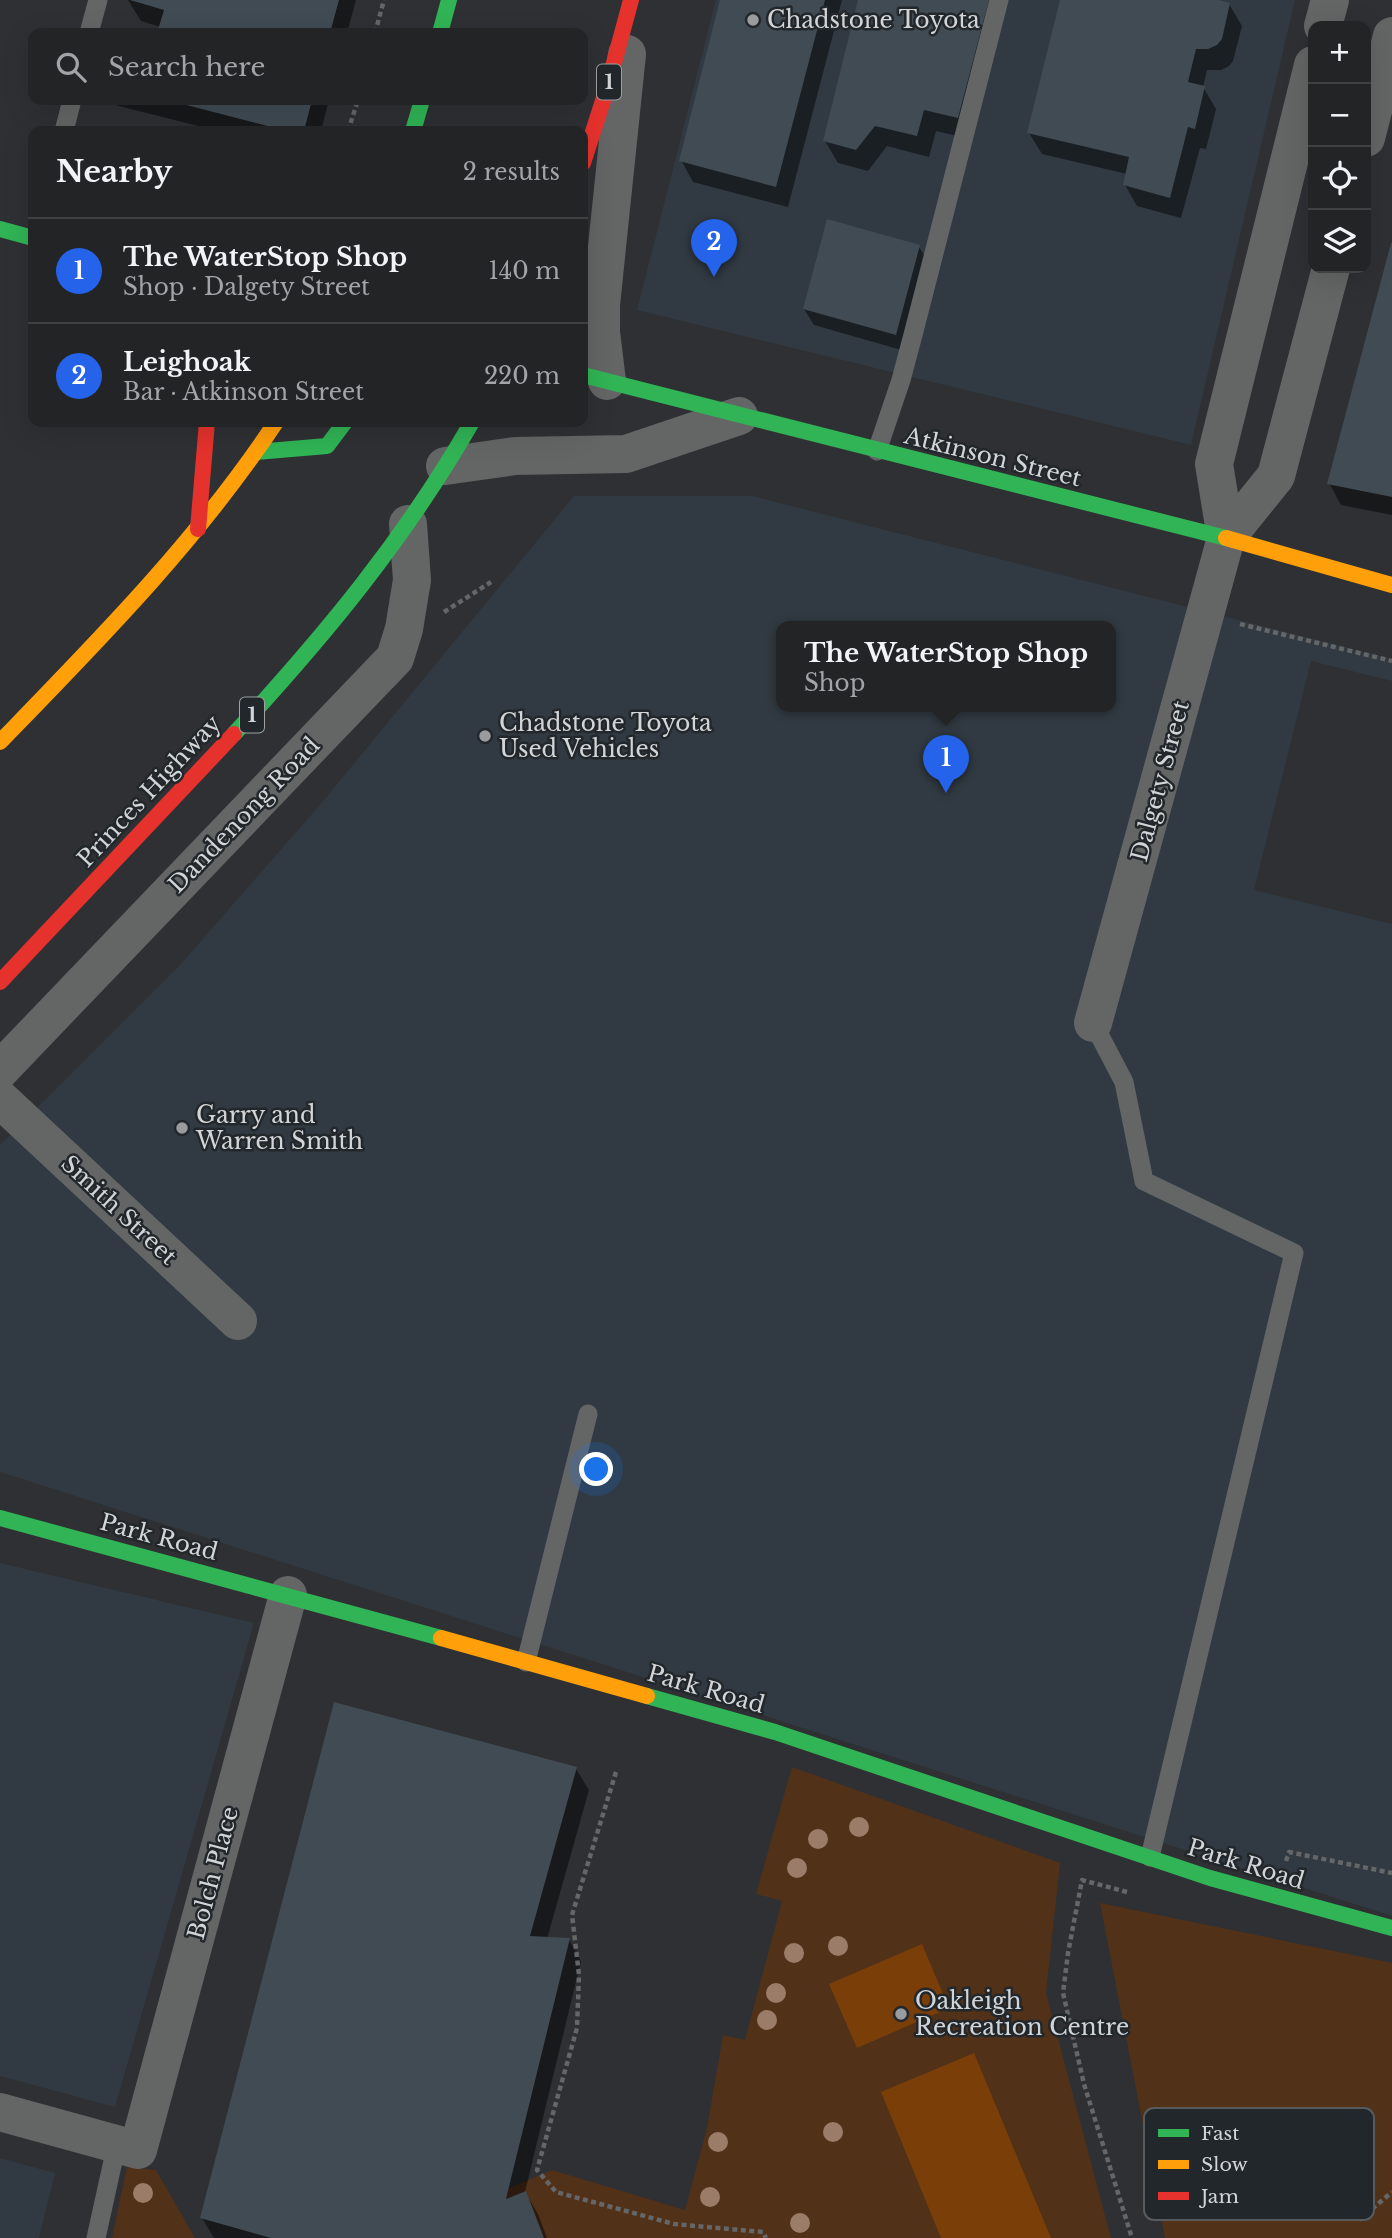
<!DOCTYPE html>
<meta charset="utf-8">
<style>
body{margin:0;font-family:"Libre Baskerville",serif;background:#2e3032;color:#f1f3f6}
.controls{position:absolute;right:21px;top:21px;display:grid;overflow:hidden;border-radius:14px;box-shadow:0 7px 28px #0002}
.controls button{width:63px;height:63px;display:grid;place-items:center;padding:0;border:0;border-bottom:2px solid #3f4143;background:#222426;color:#f1f3f6;font:35px sans-serif}
.you{position:absolute;left:597px;top:1470px;width:24px;height:24px;margin:-18px;border:5px solid #fff;border-radius:50%;background:#1a73e8;box-shadow:0 0 0 10px #1a73e833}
.badge{display:grid;place-items:center;width:46px;height:46px;border-radius:50%;background:#2563eb;color:#fff;font-size:23px;font-weight:700}
.pin{position:absolute;translate:-50% -58px;filter:drop-shadow(0 2px 4px #0008)}
.pin::after{content:'';position:absolute;top:37px;width:24px;height:21px;background:inherit;clip-path:polygon(0 0,100% 0,50% 100%)}
.popup{position:absolute;left:776px;top:621px;width:340px;height:91px;box-sizing:border-box;display:grid;place-content:center;border-radius:14px;background:#222426;filter:drop-shadow(0 2px 5px #0005);font-size:23px;white-space:nowrap;color:#a2a4a7}
.popup b{font-size:26px;color:#f1f3f6}
.popup::after{content:'';position:absolute;left:50%;top:100%;margin-left:-14px;border:14px solid transparent;border-top-color:#222426}
.list{margin:0;padding:0;list-style:none}
h2{display:flex;justify-content:space-between;align-items:center;height:91px;margin:0;padding:0 28px;font-size:30px}
h2 small{font-size:23px;font-weight:400;color:#a2a4a7}
.list li{display:grid;grid-template-columns:46px 1fr auto;gap:21px;align-items:center;box-sizing:border-box;height:105px;padding:0 28px;border-top:2px solid #3f4143}
.list b{display:block;font-size:26px;white-space:nowrap}
.list p{margin:0;font-size:23px;white-space:nowrap;color:#a2a4a7}
.list em{font-size:23px;font-style:normal;color:#a2a4a7}
.icon{flex:none;width:38px;height:38px;fill:none;stroke:currentColor;stroke-width:2;stroke-linecap:round;stroke-linejoin:round}
.map{position:relative;flex:none;width:1392px;height:2238px;overflow:hidden}
.search{position:absolute;background:#222426;box-shadow:0 7px 28px #0002;left:28px;top:28px;width:560px;height:77px;display:flex;align-items:center;gap:18px;box-sizing:border-box;padding:0 24px;border-radius:14px;color:#a2a4a7;font-size:26px}
.panel{position:absolute;background:#222426;box-shadow:0 7px 28px #0002;left:28px;top:126px;width:560px;height:301px;border-radius:14px}
.map>svg:first-child{display:block}
.built{fill:#313a42;fill-rule:evenodd}
.green{fill:#523119}
.water{fill:#7a3e08}
.shadow{fill:#0007}
.building{fill:#404b54}
.lines{fill:none;stroke-linecap:round;stroke-linejoin:round}
.path{stroke:#646667;stroke-width:4.5;stroke-dasharray:5 3.5;stroke-linecap:butt}
.lane{stroke:#646666;stroke-width:19}
.street{stroke:#646666;stroke-width:38}
.fast{stroke:#30b455;stroke-width:16}
.slow{stroke:#ff9f0a;stroke-width:16}
.jam{stroke:#e5322d;stroke-width:16}
.tree{fill:#9b7c69}
.poi-dot{fill:#999b9e;stroke:#22272b;stroke-width:2.5}
.labels{text-anchor:middle;dominant-baseline:central;stroke-width:5;stroke-linejoin:round;paint-order:stroke}
.shield{fill:#22272b;stroke:#9da1a4;stroke-width:2}
.shield-label{font-size:21px;font-weight:bold;fill:#d2d5d8}
.poi-label{font-size:23px;fill:#d2d5d8;stroke:#22272b;text-anchor:start}
.street-label{font-size:23px;fill:#d2d5d8;stroke:#22272b}
.key{fill:#22272b;stroke:#575b5f;stroke-width:2}
.key-label{font-size:19px;fill:#d2d5d8}
</style>
<div class="map">
<svg width="1392" height="2238" viewBox="0 0 1392 2238">
<rect width="100%" height="100%" fill="#2e3033"/>
<path class="built" d="M716,0H1295L1191,445L637,310Z
M574,496H752L1392,659V681L1311,661L1254,890L1392,924V1916L0,1472V1145L180,965L319,806ZM782,627H1110V707H782Z
M0,1563L254,1623L115,2107L0,2076Z
M0,2158L55,2173L39,2238H0Z"/>
<path class="green" d="M792,1767L1060,1863L1046,1993L1111,2238H393L552,2170L685,2210L707,2128L723,2035L745,2040L782,1901L756,1894Z
M1100,1903L1392,1963V2238H1165Z
M127,2167L156,2170L195,2238H112Z"/>
<path class="water" d="M922,1944L949,2008L857,2048L829,1984Z
M974,2053L1051,2238H941L881,2092Z"/>
<path class="shadow" d="M128,0H356L347,33H159L161,27L141,21Z
M722,0H842L788,207L693,182L681,160Z
M861,0H1006L970,139L936,131L929,157L887,146L868,171L838,163L825,141Z
M1061,0H1212L1229,4L1242,26L1233,61L1229,66L1221,70H1207L1203,87L1216,109L1206,149L1200,148L1181,218L1137,206L1125,185L1127,174L1042,154L1029,133Z
M102,100H329L321,131H218L103,102Z
M919,247L929,263L905,351L814,325L804,309Z
M1392,247V515L1341,505L1329,483Z
M576,1769L589,1790L547,1939L569,1940L581,1961L525,2192L538,2214L547,2238H214L202,2218Z"/>
<path class="building" d="M130,0H339L330,33H157L164,10Z
M720,0H825L776,187L679,161Z
M858,0H989L958,118L924,110L917,136L875,126L856,150L823,141Z
M1060,0H1219L1230,3L1222,39L1217,45L1208,49H1196L1188,82L1205,86L1195,129L1188,127L1170,198L1123,185L1129,157L1027,133Z
M167,100H312L304,131H287Z
M827,219L920,245L896,335L803,309Z
M1391,243H1392V497L1327,484Z
M334,1702L577,1767L530,1936L570,1938L506,2199L526,2191L544,2238H271L200,2218Z"/>
<g class="lines">
<path class="path" d="M375,33L384,0
M348,131L358,100
M444,612L491,582
M1240,624L1392,661
M616,1772L572,1915L579,1975L577,2028L537,2170L556,2192L674,2224L763,2232L766,2238
M1286,1861L1289,1852L1392,1873
M1127,1892L1082,1880L1068,1953L1063,1993L1084,2084L1132,2238
M1359,2220L1392,2192"/>
<path class="lane" d="M89,33L98,0
M64,131L72,100
M877,451L901,380L914,331L999,0
M1093,1023L1124,1082L1144,1181L1294,1253L1150,1857
M526,1662L588,1414
M96,2238L117,2143"/>
<path class="street" d="M1323,26L1330,0
M1366,138L1392,36
M607,381L601,332V305L627,54
M445,466L515,456L626,454L739,416
M1226,538L1214,464L1313,65
M1093,1023L1226,538L1276,476L1331,268
M0,1070L395,658L404,629L412,580L408,524
M0,1099L238,1321
M0,2112L138,2150L288,1595"/>
<path class="fast" d="M440,33L449,0
M413,131L422,100
M0,229L33,238
M583,375L1226,538
M256,452L327,446L345,422
M234,734C326,634 404,540 472,422
M0,1518L441,1638
M647,1696L775,1732L1210,1878L1392,1928"/>
<path class="slow" d="M1226,538L1392,585
M0,742C99,640 197,541 276,422
M441,1638L647,1696"/>
<path class="jam" d="M583,163L608,85L631,0
M198,529L207,422
M0,982L234,734"/>
</g>
<g class="tree">
<circle cx="859" cy="1827" r="10"/>
<circle cx="818" cy="1839" r="10"/>
<circle cx="797" cy="1868" r="10"/>
<circle cx="838" cy="1946" r="10"/>
<circle cx="794" cy="1953" r="10"/>
<circle cx="776" cy="1993" r="10"/>
<circle cx="767" cy="2020" r="10"/>
<circle cx="833" cy="2132" r="10"/>
<circle cx="718" cy="2142" r="10"/>
<circle cx="143" cy="2193" r="10"/>
<circle cx="710" cy="2197" r="10"/>
<circle cx="800" cy="2223" r="10"/>
</g>
<g class="poi-dot">
<circle cx="753" cy="20" r="7"/>
<circle cx="485" cy="736" r="7"/>
<circle cx="182" cy="1128" r="7"/>
<circle cx="901" cy="2014" r="7"/>
</g>
<g class="labels">
<g class="shield">
<rect x="597" y="64.5" width="24" height="35" rx="5"/>
<rect x="240" y="697.5" width="24" height="35" rx="5"/>
</g>
<g class="shield-label">
<text x="609" y="82">1</text>
<text x="252" y="715">1</text>
</g>
<g class="poi-label">
<text x="767" y="20">Chadstone Toyota</text>
<text x="499" y="723">Chadstone Toyota<tspan x="499" dy="26">Used Vehicles</tspan></text>
<text x="196" y="1115">Garry and<tspan x="196" dy="26">Warren Smith</tspan></text>
<text x="915" y="2001">Oakleigh<tspan x="915" dy="26">Recreation Centre</tspan></text>
</g>
<g class="street-label">
<text transform="translate(993 457) rotate(14)">Atkinson Street</text>
<text transform="translate(1160 781) rotate(-75)">Dalgety Street</text>
<text transform="translate(149 791) rotate(-47)">Princes Highway</text>
<text transform="translate(244 815) rotate(-46)">Dandenong Road</text>
<text transform="translate(119 1210) rotate(43)">Smith Street</text>
<text transform="translate(159 1537) rotate(15)">Park Road</text>
<text transform="translate(706 1689) rotate(16)">Park Road</text>
<text transform="translate(1246 1864) rotate(17)">Park Road</text>
<text transform="translate(213 1873) rotate(-75)">Bolch Place</text>
</g>
</g>
<rect x="1144" y="2108" width="230" height="112" rx="10" class="key"/>
<rect x="1158" y="2129" width="31" height="8" fill="#30b455"/>
<rect x="1158" y="2160" width="31" height="9" fill="#ff9f0a"/>
<rect x="1158" y="2192" width="31" height="8" fill="#e5322d"/>
<g class="key-label">
<text x="1201" y="2140">Fast</text>
<text x="1201" y="2171">Slow</text>
<text x="1201" y="2203">Jam</text>
</g>
</svg>
<div class="controls">
<button>+</button>
<button>−</button>
<button><svg class="icon" aria-label="locate" viewBox="0 0 24 24"><circle cx="12" cy="12" r="6"/><path d="M12 2v4M12 18v4M2 12h4M18 12h4"/></svg></button>
<button><svg class="icon" aria-label="layers" viewBox="0 0 24 24"><path d="M12 4l9 5-9 5-9-5zM3 14l9 5 9-5"/></svg></button>
</div>
<div class="you"></div>
<div class="pin badge" style="left:946px;top:793px">1</div>
<div class="popup"><b>The WaterStop Shop</b>Shop</div>
<div class="pin badge" style="left:714px;top:277px">2</div>
<div class="search"><svg class="icon" aria-label="search" viewBox="0 0 24 24"><circle cx="10" cy="10" r="6"/><path d="M15 15l6 6"/></svg>Search here</div>
<section class="panel">
<h2>Nearby<small>2 results</small></h2>
<ul class="list">
<li><span class="badge">1</span><div><b>The WaterStop Shop</b><p>Shop · Dalgety Street</p></div><em>140 m</em></li>
<li><span class="badge">2</span><div><b>Leighoak</b><p>Bar · Atkinson Street</p></div><em>220 m</em></li>
</ul>
</section>
</div>
